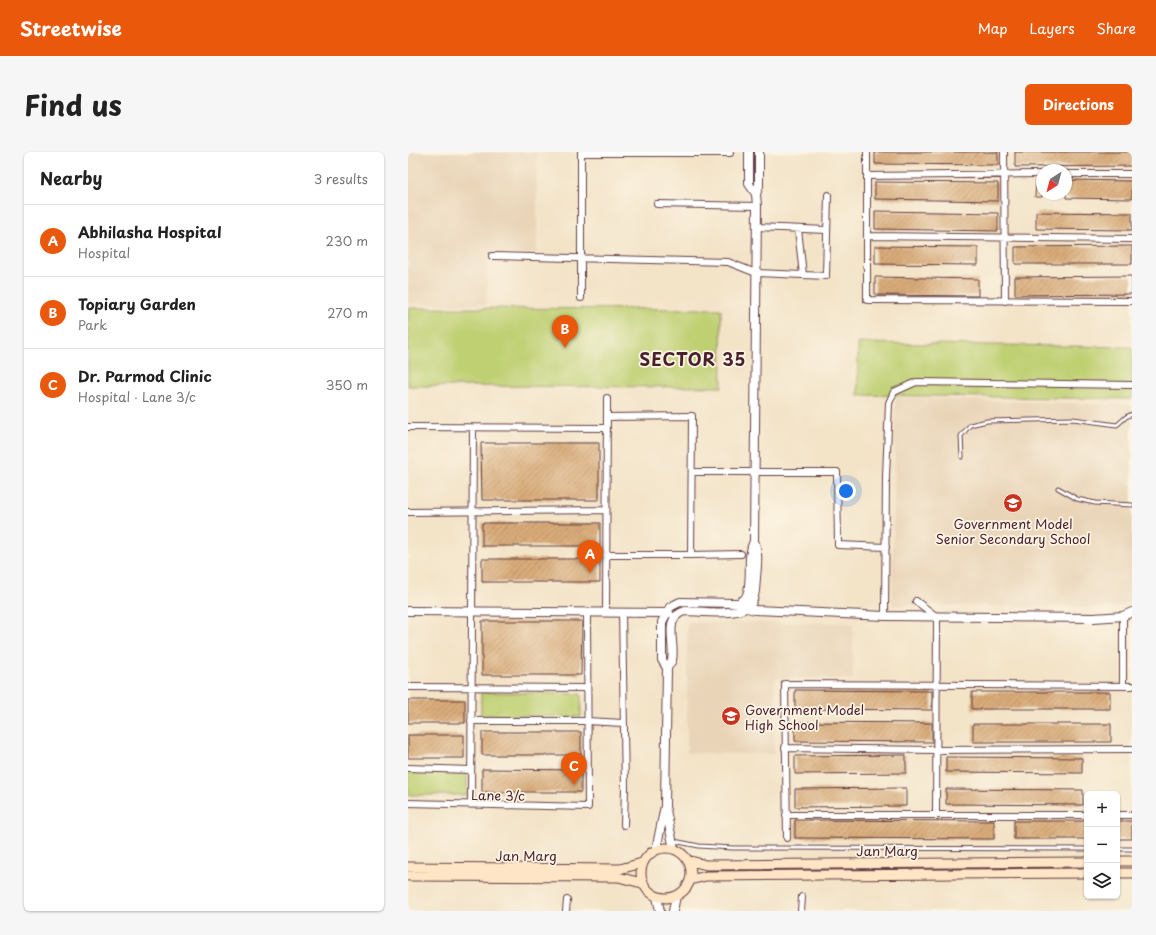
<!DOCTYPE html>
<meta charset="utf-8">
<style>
body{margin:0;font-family:"Playpen Sans",sans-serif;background:#f6f6f6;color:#222}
.controls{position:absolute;right:12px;bottom:12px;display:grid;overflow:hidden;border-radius:6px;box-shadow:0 1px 3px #0004}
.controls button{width:36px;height:36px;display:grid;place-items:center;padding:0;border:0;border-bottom:1px solid #e0e0e0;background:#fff;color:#222;font:20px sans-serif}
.compass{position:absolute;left:628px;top:12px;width:36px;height:36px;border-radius:50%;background:#fff;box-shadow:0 1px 3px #0004;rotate:216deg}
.you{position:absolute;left:438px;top:339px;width:14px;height:14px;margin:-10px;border:3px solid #fff;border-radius:50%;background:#1a73e8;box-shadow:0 0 0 6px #1a73e833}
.badge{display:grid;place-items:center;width:26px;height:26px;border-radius:50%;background:#ea580c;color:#fff;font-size:13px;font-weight:700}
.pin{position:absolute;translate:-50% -33px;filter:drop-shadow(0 1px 2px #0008)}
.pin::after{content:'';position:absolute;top:21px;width:14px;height:12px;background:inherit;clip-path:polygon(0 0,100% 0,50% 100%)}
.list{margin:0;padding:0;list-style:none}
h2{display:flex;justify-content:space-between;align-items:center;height:52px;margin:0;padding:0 16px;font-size:17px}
h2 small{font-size:13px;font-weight:400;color:#767676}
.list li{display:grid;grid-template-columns:26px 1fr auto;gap:12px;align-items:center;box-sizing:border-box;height:72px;padding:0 16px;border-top:1px solid #e0e0e0}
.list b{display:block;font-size:15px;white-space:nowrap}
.list p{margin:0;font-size:13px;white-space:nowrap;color:#767676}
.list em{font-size:13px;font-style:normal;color:#767676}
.icon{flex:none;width:22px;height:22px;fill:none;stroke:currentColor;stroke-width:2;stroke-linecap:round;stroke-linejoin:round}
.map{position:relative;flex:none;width:724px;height:759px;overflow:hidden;border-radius:6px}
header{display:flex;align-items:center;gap:24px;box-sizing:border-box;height:56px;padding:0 20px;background:#ea580c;color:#fff}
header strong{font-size:19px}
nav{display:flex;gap:22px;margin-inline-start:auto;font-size:14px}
.intro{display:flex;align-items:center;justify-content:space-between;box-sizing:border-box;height:96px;padding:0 24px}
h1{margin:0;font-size:28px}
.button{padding:10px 18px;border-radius:6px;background:#ea580c;color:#fff;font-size:14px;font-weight:700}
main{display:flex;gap:24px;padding:0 24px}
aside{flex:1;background:#fff;border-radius:6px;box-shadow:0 1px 3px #0004}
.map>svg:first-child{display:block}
.built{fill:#e9d4b7}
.green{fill:#bfd073;stroke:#84784f}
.building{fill:url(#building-hatch)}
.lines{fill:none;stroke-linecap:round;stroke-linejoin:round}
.service-casing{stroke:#633c42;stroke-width:5}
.minor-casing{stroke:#633c42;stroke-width:8}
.tertiary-casing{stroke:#633c42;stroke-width:10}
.secondary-casing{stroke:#633c42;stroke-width:11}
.service{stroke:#fff;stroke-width:3}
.minor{stroke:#fff;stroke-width:6}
.tertiary{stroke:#fff;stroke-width:8}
.secondary{stroke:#fde5c5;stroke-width:9}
.labels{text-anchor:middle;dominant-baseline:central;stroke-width:3.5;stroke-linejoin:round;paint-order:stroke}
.poi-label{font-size:13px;fill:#4a1f2b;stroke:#fcf5e5}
.street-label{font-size:13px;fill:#4a1f2b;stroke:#fcf5e5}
.district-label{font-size:17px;font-weight:bold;letter-spacing:1px;fill:#4a1f2b;stroke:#fcf5e5}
</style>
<header>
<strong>Streetwise</strong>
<nav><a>Map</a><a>Layers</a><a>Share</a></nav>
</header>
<div class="intro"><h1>Find us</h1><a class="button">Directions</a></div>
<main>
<aside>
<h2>Nearby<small>3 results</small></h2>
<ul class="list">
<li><span class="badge">A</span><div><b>Abhilasha Hospital</b><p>Hospital</p></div><em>230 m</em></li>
<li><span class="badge">B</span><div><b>Topiary Garden</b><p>Park</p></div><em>270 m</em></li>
<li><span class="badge">C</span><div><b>Dr. Parmod Clinic</b><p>Hospital · Lane 3/c</p></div><em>350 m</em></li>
</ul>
</aside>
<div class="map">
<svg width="724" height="759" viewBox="0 0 724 759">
<defs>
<pattern id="building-hatch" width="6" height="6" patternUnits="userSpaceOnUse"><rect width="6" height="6" fill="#d9ac79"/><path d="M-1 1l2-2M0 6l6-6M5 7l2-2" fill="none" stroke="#b28b63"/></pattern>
</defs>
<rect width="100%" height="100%" fill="#fcf5e5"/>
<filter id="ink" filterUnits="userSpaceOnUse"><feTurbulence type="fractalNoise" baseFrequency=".025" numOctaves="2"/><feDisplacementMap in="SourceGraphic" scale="8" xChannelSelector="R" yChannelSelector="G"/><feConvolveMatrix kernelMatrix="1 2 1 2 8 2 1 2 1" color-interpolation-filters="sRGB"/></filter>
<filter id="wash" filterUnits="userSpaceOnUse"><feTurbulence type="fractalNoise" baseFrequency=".012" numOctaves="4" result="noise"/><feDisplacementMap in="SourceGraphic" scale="16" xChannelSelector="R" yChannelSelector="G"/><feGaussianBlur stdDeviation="0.9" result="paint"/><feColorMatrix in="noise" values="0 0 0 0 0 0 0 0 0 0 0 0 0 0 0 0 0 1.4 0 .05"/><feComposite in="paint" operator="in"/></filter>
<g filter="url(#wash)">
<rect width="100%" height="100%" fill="#f3e3c7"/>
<path class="built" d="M0,0H129V102L80,101L78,152H0Z
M488,246L724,253V448L710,455L484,453Z
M279,470L445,471V527L367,526L366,602L279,601Z"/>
<path class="green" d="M0,156L313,157L314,235L0,234Z
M450,191L724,195V247L450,243Z
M73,540L173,542V565L73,563Z
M0,619L59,620V643H0Z"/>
<g id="blocks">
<path class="building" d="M467,0H590V13L467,12Z
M607,0H724V14L607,15Z
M628,28H634V45H627Z
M658,28L724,29V47L658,46Z
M467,30L590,31V49L467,47Z
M467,59L590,61V79L467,77Z
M628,60L724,61V78L628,77Z
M467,94L570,95V113L467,112Z
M724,94V112H607V95Z
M724,124V142L607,143V125Z
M467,125L570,127V144L467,143Z
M73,291H191V348H74Z
M74,371H192V394H74Z
M74,407H192V430H74Z
M74,469H174L173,523H74Z
M387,538L524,539V558L387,557Z
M564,540H702V557H564Z
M0,548H57V571H0Z
M387,570L524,571V590L387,589Z
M565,572H703V590H565Z
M74,580H173V603H74Z
M0,583H56V606H0Z
M498,603V621L387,622V604Z
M538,605L674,606V621L538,620Z
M74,617L173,618V640H74Z
M498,636V654L387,655V637Z
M538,637L675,638V653L538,652Z
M387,668L586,669V687L387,686Z
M606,669H679V687H606Z
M709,669H724V687H709Z"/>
</g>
</g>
<g filter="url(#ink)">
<use href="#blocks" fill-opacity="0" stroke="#633c42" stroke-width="1"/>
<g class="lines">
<g class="service-casing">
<path id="service" d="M554,305L553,284L562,273L579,269L665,267L709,273L718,265L724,262
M650,336L669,347L687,351L724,353
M266,689L291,694L325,696L679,697
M709,697H724"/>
</g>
<g class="minor-casing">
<path id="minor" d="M459,0V148L724,149
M596,0L597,149
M173,1H322
M658,22H724
M459,24L634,22
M249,52L349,54
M349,75L419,78
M390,77L395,123
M460,84L724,87
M84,104L320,110L348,121L418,124L420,43
M173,146V0
M0,275L199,276
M284,320H429L430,393L478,395
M0,360L198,358
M198,403H283L284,264L199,265
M283,403L333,402
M508,449L529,465L528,663
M198,460L199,246
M214,460L217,636L216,673
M477,464L478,324L481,251L486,240L508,230L724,233
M715,534V464
M0,535L179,536
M63,569H179L215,571
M377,596L527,598L724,597
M0,616L63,618
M0,651L180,655L179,460
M63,653L65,276
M378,663H679
M709,663H724
M379,686L377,532L724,534
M158,759L159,748
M393,759L394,745"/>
</g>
<g class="tertiary-casing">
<path id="tertiary" d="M348,42L351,34V0
M333,449L339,456L347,458L477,464L686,466L715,464L724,460
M0,459L261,461
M259,516C260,514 263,511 264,508C268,493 254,465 277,459C293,459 335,466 344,450C348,443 347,434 348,426C349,413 351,401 346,389L349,54L348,42L341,32V0
M258,658L266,697
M248,698L257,654L259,516L254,508V470L262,455L272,450L327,451C332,451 337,448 339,443C345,426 338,406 346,389
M249,745L252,759
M265,759L268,744"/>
</g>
<g class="secondary-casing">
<path id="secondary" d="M233 721a25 25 0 1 1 50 0a25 25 0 1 1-50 0Z
M279,708L298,713L679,710
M709,709H724
M0,715L212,717L234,711
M709,721H724
M0,724L210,725L234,731
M282,728L298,724L679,721"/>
</g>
<use href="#service" class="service"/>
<use href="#minor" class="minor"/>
<use href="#tertiary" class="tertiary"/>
<use href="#secondary" class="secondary"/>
</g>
</g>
<defs>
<g id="school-disc" transform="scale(1)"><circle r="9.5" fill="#c8321e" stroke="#fcf5e5"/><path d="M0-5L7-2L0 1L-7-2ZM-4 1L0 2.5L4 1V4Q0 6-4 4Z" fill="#fff"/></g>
</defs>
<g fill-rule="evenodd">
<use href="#school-disc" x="605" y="351"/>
<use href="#school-disc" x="323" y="564"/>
</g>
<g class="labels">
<g class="poi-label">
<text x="605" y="371">Government Model<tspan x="605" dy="15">Senior Secondary School</tspan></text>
<text x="337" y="557" text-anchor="start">Government Model<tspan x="337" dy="15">High School</tspan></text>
</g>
<g class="street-label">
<text transform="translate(90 643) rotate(1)">Lane 3/c</text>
<text x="479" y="698">Jan Marg</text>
<text x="118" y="703">Jan Marg</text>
</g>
<g class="district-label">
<text x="285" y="207">SECTOR 35</text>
</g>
</g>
</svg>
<div class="controls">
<button>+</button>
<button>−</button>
<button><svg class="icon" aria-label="layers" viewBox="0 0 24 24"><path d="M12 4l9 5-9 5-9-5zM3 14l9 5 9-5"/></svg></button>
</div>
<svg class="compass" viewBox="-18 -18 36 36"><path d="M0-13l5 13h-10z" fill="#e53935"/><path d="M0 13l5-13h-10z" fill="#767676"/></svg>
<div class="you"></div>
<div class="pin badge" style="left:182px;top:421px">A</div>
<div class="pin badge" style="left:157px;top:196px">B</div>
<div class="pin badge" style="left:166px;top:633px">C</div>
</div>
</main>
